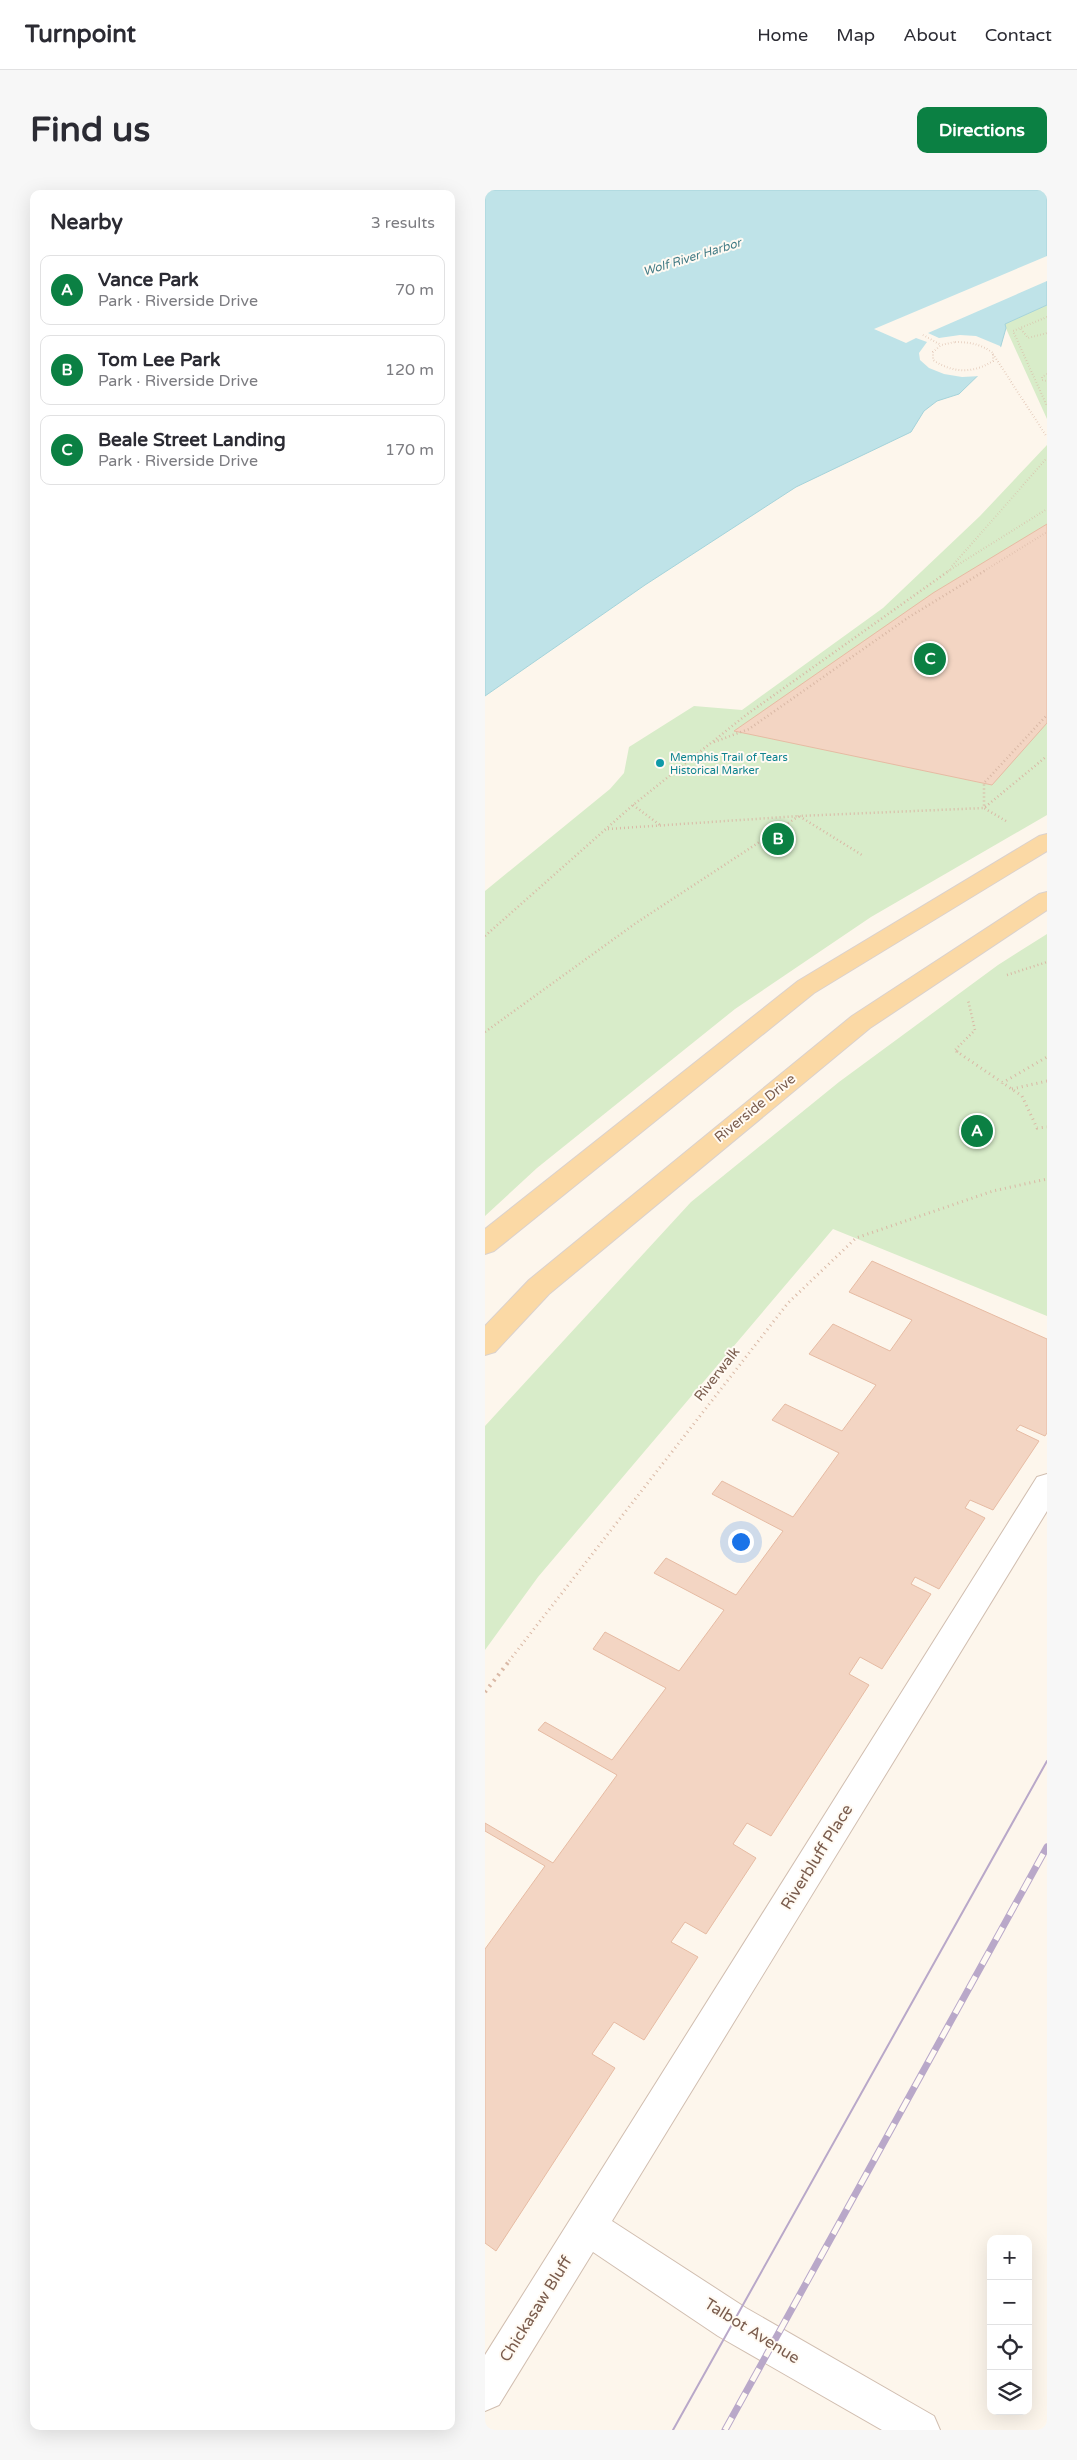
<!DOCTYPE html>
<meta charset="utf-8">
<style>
body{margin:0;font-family:"Varela Round",sans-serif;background:#f7f7f7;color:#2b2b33}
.controls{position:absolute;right:15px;bottom:15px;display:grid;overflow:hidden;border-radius:10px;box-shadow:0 5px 20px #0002}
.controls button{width:45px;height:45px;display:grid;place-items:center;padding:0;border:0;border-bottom:1px solid #e1e1e2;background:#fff;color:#2b2b33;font:25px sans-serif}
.you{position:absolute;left:255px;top:1351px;width:18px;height:18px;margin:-12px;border:4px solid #fff;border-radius:50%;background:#1a73e8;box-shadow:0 0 0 8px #1a73e833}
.badge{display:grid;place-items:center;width:32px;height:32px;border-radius:50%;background:#0b8043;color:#fff;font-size:16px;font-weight:700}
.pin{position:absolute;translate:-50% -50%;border:2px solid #fff;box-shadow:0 1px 5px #0006}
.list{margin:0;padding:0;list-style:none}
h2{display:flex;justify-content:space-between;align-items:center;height:65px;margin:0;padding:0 20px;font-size:21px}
h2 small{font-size:16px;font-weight:400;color:#7c7c81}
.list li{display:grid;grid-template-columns:32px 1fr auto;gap:15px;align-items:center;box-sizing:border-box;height:70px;margin:0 10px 10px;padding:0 10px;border:1px solid #e1e1e2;border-radius:10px}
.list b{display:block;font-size:19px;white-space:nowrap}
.list p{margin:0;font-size:16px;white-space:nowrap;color:#7c7c81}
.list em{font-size:16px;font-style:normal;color:#7c7c81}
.icon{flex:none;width:28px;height:28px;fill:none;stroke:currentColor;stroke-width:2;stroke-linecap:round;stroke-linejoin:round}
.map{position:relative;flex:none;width:562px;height:2240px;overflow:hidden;border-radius:10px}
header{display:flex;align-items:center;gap:30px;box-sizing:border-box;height:70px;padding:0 25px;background:#fff;border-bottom:1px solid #e1e1e2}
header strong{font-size:24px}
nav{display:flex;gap:28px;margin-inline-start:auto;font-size:18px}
.intro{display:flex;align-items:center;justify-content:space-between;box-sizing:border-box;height:120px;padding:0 30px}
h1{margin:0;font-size:35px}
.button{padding:12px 22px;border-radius:10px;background:#0b8043;color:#fff;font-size:18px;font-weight:700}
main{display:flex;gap:30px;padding:0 30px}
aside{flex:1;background:#fff;border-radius:10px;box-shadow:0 5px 20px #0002}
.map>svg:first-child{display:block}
.green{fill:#d8ecc9}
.water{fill:#bfe3e8;stroke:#a5d3da}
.pier{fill:#fdf6ec}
.building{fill:#f3d5c3;stroke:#e6bba3}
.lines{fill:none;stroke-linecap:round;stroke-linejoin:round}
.minor-casing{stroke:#d1beb0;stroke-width:2}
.primary-casing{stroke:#dad1cd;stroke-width:2}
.path-far3{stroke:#d9b8a5;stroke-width:2;stroke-dasharray:0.5 2.5;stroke-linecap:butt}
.path-far2{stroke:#d9b8a5;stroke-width:2.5;stroke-dasharray:1 3;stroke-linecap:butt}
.path-far1{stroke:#d9b8a5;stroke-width:3;stroke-dasharray:1 4;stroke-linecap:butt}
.path{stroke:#d9b8a5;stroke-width:4;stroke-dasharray:2 5;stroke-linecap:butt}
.minor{fill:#fff;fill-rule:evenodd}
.primary{fill:#fbd9a5;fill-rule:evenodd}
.tram{stroke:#b9a8c9;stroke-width:2}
.rail-casing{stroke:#b9a8c9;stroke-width:7}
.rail{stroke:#fffaf3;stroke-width:5;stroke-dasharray:14;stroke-linecap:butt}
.culture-dot{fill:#0f9aa8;stroke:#fffaf3;stroke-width:2}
.labels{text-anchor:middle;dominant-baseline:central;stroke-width:4;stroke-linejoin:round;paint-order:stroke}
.far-culture-label{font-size:11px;fill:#0d838f;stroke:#fffaf3;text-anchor:start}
.far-water-label{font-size:12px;font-style:italic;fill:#437c86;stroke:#fffaf3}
.street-label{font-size:14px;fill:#7a5c4d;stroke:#fffaf3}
.near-street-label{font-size:16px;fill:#7a5c4d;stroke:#fffaf3}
</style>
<header>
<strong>Turnpoint</strong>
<nav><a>Home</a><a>Map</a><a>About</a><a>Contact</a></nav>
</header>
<div class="intro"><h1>Find us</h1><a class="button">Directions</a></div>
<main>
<aside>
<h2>Nearby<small>3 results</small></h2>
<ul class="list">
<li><span class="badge">A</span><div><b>Vance Park</b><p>Park · Riverside Drive</p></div><em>70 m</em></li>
<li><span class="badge">B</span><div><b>Tom Lee Park</b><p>Park · Riverside Drive</p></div><em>120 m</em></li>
<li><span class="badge">C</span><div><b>Beale Street Landing</b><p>Park · Riverside Drive</p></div><em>170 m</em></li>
</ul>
</aside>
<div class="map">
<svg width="562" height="2240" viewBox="0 0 562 2240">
<rect width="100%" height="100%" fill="#fdf6ec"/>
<path class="green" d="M562,115V229L519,134Z
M562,255V625L386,727L250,819L52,978L0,1026V701L125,599L139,583L144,557L209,516L257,520L398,418L495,326Z
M562,744V1126L348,1039L53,1387L0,1460V1236L206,1012L354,892L513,775Z"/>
<path class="water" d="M0,0H562V115L520,134L521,138L513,166L474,204L452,211L439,221L426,242L311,297L160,395L0,506Z"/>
<path class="pier" d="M562,66V91L443,143L454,148L475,145L491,146L515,156L517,159L515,167L496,186L477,187L459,184L444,178L435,170L434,163L442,152L431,148L421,153L389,139Z"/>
<path class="building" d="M562,334V533L507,595L249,541L448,403Z
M387,1071L562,1149V1243L560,1246L535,1235L531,1240L554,1251L508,1320L485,1310L480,1318L500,1328L454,1399L430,1387L426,1394L446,1404L397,1479L375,1467L364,1484L384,1495L286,1646L262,1633L248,1654L271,1668L221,1744L200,1732L186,1752L213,1767L159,1850L129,1832L107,1864L130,1878L11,2061L0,2053V1759L60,1676L0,1641V1633L68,1673L132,1585L53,1540L60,1532L127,1570L181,1498L108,1459L120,1442L194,1481L239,1420L169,1383L181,1368L251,1405L298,1341L227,1304L237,1291L308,1327L354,1263L287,1230L300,1214L357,1241L391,1195L324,1164L348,1134L405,1161L427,1130L364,1102Z"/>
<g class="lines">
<g class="minor-casing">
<path id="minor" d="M562,1284V1321L127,2031L261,2118L449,2226L455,2240H397L233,2146L108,2062L14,2215L0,2221V2165L552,1287Z"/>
</g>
<g class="primary-casing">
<path id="primary" d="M562,644V661L329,803L9,1061L0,1064V1039L313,791L554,646Z
M562,702V720L385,838L64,1104L10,1162L0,1165V1136L44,1090L367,826L554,704Z"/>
</g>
<path class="path-far3" d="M562,127L528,141L562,216
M536,139L543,148L562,143
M438,145L456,155
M470,152C484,152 496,154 508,163V171C488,184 467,183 448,170V162L456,155Z
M508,164L562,247
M562,184L557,187V190L562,191
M467,376L562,268
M463,381L562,319
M499,381L562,342"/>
<path class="path-far2" d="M229,552L264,539L424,427L501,380
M148,615L175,635
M521,631L499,618V593L562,525
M123,639L314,626L377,665
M0,746L148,615L261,525L465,380
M522,785L562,772
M0,842L151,733L314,626L499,618L562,566
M473,862L470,860L490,840L483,810"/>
<path class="path-far1" d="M471,861L537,906L552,938L562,937
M517,893L562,867
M527,899L562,891
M24,1471L303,1113L371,1048L508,1001L562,989"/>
<path class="path" d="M0,1502L25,1470"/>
<use href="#minor" class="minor"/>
<use href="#primary" class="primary"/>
<path class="tram" d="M188,2240L562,1571"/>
<g class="rail-casing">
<path id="rail" d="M240,2240L562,1657"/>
</g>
<use href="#rail" class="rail"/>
</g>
<circle class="culture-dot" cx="175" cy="573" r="5"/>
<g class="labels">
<g class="far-culture-label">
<text x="185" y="567">Memphis Trail of Tears<tspan x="185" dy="13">Historical Marker</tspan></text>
</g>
<g class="far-water-label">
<text transform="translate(207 67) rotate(-17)">Wolf River Harbor</text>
</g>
<g class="street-label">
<text transform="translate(270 918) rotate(-39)">Riverside Drive</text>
<text transform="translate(232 1184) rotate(-52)">Riverwalk</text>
</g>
<g class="near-street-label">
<text transform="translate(332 1667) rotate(-58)">Riverbluff Place</text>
<text transform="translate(51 2119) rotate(-58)">Chickasaw Bluff</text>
<text transform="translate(267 2141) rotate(32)">Talbot Avenue</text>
</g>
</g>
</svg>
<div class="controls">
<button>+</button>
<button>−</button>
<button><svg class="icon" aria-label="locate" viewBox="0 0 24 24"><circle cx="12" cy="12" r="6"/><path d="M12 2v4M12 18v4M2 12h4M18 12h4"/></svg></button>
<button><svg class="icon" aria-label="layers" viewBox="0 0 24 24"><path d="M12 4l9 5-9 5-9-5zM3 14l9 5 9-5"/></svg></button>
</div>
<div class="you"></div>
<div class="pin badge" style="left:492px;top:941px">A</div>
<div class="pin badge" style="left:293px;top:649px">B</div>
<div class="pin badge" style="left:445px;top:469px">C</div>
</div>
</main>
